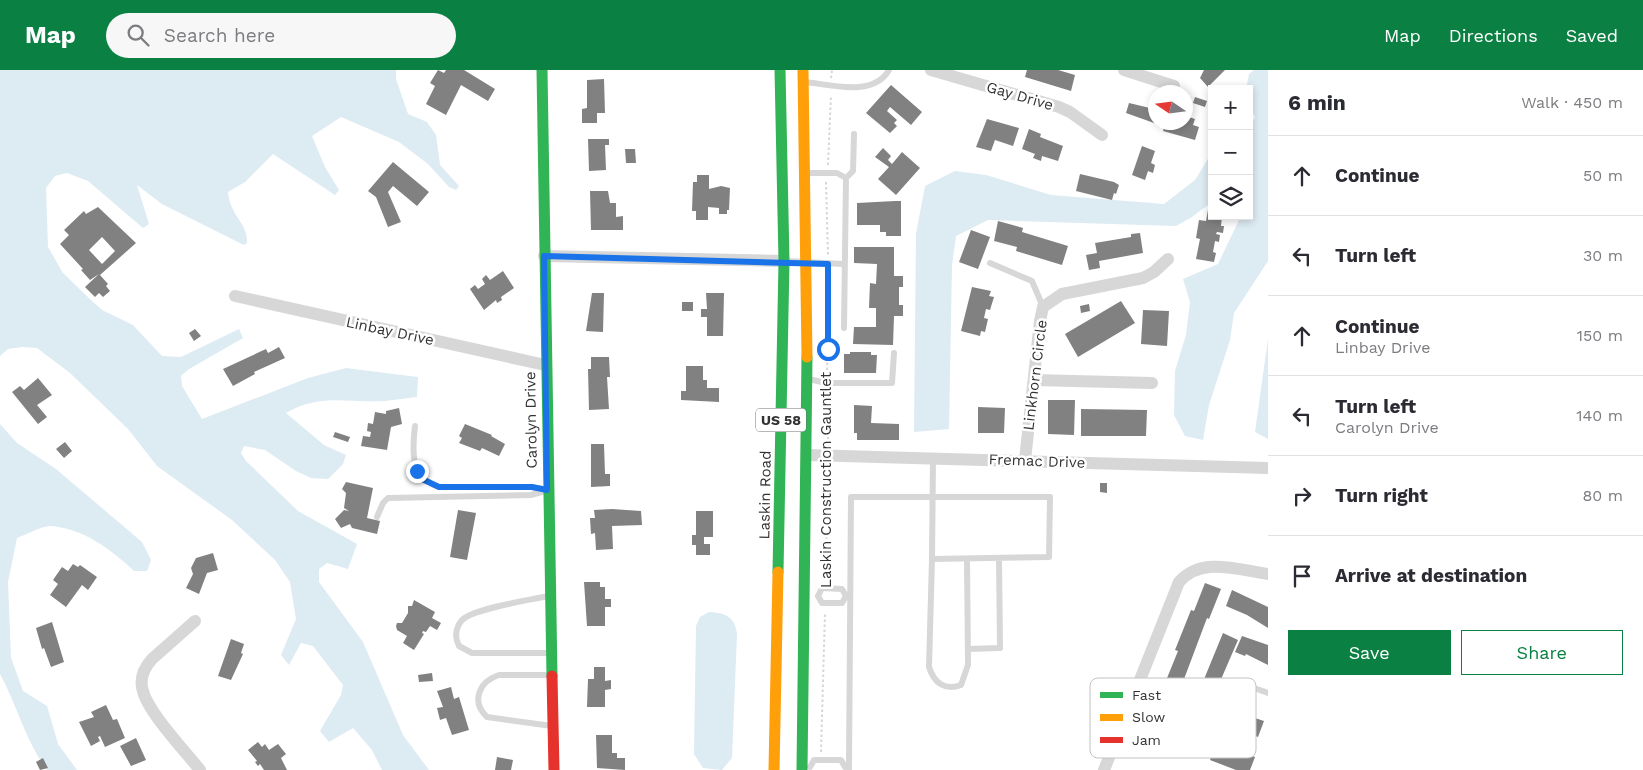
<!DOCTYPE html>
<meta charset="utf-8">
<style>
body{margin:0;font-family:"Work Sans",sans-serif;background:#f7f7f7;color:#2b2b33}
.controls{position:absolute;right:15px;top:15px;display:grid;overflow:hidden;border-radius:0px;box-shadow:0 2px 8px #0003}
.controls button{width:45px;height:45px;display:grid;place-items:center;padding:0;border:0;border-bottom:1px solid #e1e1e2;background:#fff;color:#2b2b33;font:25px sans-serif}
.compass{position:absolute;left:1148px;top:15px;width:45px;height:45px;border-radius:50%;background:#fff;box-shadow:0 2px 8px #0003;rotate:283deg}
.stop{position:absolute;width:15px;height:15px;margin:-11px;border:4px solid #1a73e8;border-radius:50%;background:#fff}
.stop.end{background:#1a73e8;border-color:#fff;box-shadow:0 1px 5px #0008}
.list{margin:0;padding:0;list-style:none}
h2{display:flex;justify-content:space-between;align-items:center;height:65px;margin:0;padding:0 20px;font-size:21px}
h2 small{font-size:16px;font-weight:400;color:#7c7c81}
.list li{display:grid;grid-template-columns:32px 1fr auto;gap:15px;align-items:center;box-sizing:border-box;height:80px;padding:0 20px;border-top:1px solid #e1e1e2}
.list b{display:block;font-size:19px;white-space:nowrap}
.list p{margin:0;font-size:16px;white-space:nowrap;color:#7c7c81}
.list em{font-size:16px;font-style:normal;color:#7c7c81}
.actions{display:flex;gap:10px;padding:15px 20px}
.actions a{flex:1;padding:11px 0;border:1px solid #0b8043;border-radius:0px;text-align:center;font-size:18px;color:#0b8043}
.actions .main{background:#0b8043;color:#fff}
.icon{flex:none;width:28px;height:28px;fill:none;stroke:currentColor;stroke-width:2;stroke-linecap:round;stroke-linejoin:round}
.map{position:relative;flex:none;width:1268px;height:700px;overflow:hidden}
header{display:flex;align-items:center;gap:30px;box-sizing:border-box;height:70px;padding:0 25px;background:#0b8043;color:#fff}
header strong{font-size:24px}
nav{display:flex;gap:28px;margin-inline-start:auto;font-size:18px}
.search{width:350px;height:45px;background:#f7f7f7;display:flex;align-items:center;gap:12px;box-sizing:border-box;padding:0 18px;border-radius:28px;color:#7c7c81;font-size:19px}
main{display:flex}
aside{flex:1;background:#fff}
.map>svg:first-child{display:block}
.water{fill:#ddebf3}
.building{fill:#818181;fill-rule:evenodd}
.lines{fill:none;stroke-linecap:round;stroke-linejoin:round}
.path{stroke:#d6d6d6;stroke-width:2;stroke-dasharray:2.5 2.5;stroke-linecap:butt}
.lane{stroke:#d7d7d7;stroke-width:6}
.street{stroke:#d7d7d7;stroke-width:12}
.fast{stroke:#30b455;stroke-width:11}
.slow{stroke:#ff9f0a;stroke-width:11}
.jam{stroke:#e5322d;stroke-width:11}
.route{stroke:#1a73e8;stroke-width:6}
.labels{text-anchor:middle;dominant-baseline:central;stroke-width:5;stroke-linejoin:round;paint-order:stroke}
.shield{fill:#fff;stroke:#707070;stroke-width:1}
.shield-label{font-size:14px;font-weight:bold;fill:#333}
.street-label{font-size:15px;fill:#333;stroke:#fff}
.key{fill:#fff;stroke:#c2c2c2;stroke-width:1}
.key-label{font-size:14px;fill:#333}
</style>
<header>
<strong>Map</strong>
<div class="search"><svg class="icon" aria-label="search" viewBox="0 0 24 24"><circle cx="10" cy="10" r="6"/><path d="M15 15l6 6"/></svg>Search here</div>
<nav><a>Map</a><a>Directions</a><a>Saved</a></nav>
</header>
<main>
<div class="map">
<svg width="1268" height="700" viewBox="0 0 1268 700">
<rect width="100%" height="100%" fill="#fff"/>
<path class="water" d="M0,0H396V9L408,44L427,52L436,65L440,95L459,116L456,120L449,117L428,94L399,72L341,47L312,66L325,97L339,120L335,125L273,84L245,112L228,122C230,146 248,153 247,173L244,175L162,134L137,115L149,154L143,158L88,111L67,103L55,106L46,118L48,177L63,203L93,232L102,240L133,255L162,286L181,287L239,259L243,268L189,299L181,306L182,316L202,349L308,308L346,298L418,307L417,327C406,328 396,330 385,331C348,333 320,323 286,343L324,375L346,385L343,394L328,409L311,408L296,401L265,380L244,376L241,383L246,391L298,441L357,474L348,499L327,493L319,499V512L363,572L403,665L429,700H382L372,680L353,658L329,672L320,661L341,625L343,615L313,576L301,573L289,595L281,585L296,549L290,512L275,490L232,450L157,396L128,359L70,303L37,278L22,277L8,279L0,286Z
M1254,0H1268V191L1234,243L1230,270L1209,335L1203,370L1185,366L1174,345L1175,301L1186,265L1190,232L1183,209L1218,194L1239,150L1236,146H1249V60L1255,47L1249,36V19H1246L1249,4Z
M1212,82V132L1192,147L1176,156L988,150L956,166L952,195L949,359L914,362L916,164L925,116L955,101L986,105L1051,125L1164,134L1195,110Z
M1268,269V369L1255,362Z
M0,354L17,373L56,399L142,472L151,490L147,501H134C112,480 83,458 50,456C41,456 26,465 17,468L8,512L11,588L23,621L47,636L58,674L77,700H47C26,672 17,635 0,604Z
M709,542C726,543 735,547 737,564L732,688L722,700L703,698L694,684L696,556L700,547Z"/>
<path class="building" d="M438,0L444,3L446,0H464L495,19L488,31L461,15L446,45L426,34L435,16L430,13Z
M1027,0H1058L1075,5L1071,21L1025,7Z
M1204,0H1225L1208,17L1200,8Z
M604,9L605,43H597V53H582V39L587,38V10Z
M891,15L922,42L911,55L890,37L887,41L897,50L894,53L897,56L890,63L866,43Z
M1195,27L1207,31L1205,37L1193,33Z
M1129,33L1154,39L1156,35L1154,53L1126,43Z
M1186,46L1195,49L1193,55L1199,57L1195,70L1163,61L1166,52H1186Z
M987,49L1019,58L1013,76L995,70L991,81L976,77Z
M1029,59L1041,64L1040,67L1063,76L1058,91L1042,86L1041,91L1033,88L1035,84L1022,79Z
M588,69H609V75H605L606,100L589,101Z
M1142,76L1155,81L1151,93L1155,95L1153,103L1148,101L1145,110L1132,105Z
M883,78L891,86L888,90L892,94L902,82L920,98L896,125L878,109L889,97L875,87Z
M625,79H635L636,93H626Z
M393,92L429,122L417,136L393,116L388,122L401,152L388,157L376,127L368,121Z
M1080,104L1114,112L1119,115L1116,124L1114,123L1112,130L1076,121Z
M697,105H709V119L721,116L730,118L729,140H727V144H719V138L708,137V150H696V141H692L693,112H697Z
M590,121H608L610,133H616V147L623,146V160H591Z
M895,131H901V166H886V162H880V155H857V133Z
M98,137L136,173L100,205L108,214L106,216L110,221L103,227L99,223L95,227L85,217L99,204L90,210L81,200L83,199L60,174L69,165L64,160L84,141L86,144ZM102,167L115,181L102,194L89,180Z
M1208,140L1212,141V146H1222L1221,156H1224L1223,163L1217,162L1216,164L1220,165L1219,172L1215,171L1213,182L1216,183L1214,192L1196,189L1200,169L1196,168L1199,150L1206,151Z
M998,151L1023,158L1022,162L1068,176L1062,195L1016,181L1017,177L994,171Z
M971,160L990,167L978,199L959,192Z
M1140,163L1143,183L1099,191L1100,198L1089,200L1086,185L1097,183L1095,173L1131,167V164Z
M854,177H894V206H903V217H899V235H903V246H894L893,275L853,274L854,257H876V238H869L870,213L876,214L877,194L854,193Z
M503,201L514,218L501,227L502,230L497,233L496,230L484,240L470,219L475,215L478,219L485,214L482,209L486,205L490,210Z
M972,217L991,221L989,226L994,227L990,240L986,239L984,248L988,249L985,262L981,261L980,266L961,261Z
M592,223H604L603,262L586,261Z
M706,223H724L723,266H707V247H701V239H707Z
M1121,231L1135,253L1078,287L1065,264Z
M682,232H693V241H682Z
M1089,234L1090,241L1081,243L1080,236Z
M1143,240L1169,241L1167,276L1141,274Z
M195,259L201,266L194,271L189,263Z
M279,277L285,288L254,302L255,304L233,316L223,299L266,279L268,283Z
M850,282H871V285H877L876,303H844V284H850Z
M591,287H609L610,307H607L609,339L589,340L588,299H591Z
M686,296H703V310H707V318H719V332L681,330V321H686Z
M38,308L52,325L37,335L47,347L38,354L12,322L20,316L24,320Z
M1048,330H1075L1074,365L1048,364Z
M854,335L872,336L871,353L899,354V370H857V363H854Z
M978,337L1005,338L1004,363H978Z
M399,338L402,354L391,357L387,380L361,376L363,366L370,367L371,362L367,361L368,353L373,354L375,342L386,344V341Z
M1081,339L1147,340L1146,366H1081Z
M465,354L492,365L491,366L505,374L499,386L482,378L480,381L459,373L462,368L459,366Z
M335,362L350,367L348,372L333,367Z
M65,372L72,381L64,388L56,379Z
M591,374H604L605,404H610V416L591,417Z
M346,412L373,418L367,448L380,451L377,464L352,458L350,454L341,458L335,449L344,440L349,441L344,438L346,423L342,419Z
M1100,413H1107V423L1100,422Z
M612,439L641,441L642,455L612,456L613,479L596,480L595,463L591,464L590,448H595L594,440Z
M458,440L476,443L467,490L450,487Z
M696,441H713V467H704V474H710V485H696V475H692V465H696Z
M213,483L218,500L207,503L199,524L186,518L193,504L191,498L196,488Z
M73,494L78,497L80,495L97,507L88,520L82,515L66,537L50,525L58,514L53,510L62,497L68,501Z
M584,512H600V517H605V529H611V537H605V556H587Z
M1205,513L1221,519L1209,549L1207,548L1178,625L1175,624L1160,663L1144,657L1160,617L1163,618L1178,581L1175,580L1191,540L1194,541Z
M1232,520L1268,537V558L1247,545L1226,536Z
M414,530L435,542L432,548L441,553L437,560L430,556L426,562L423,561L422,563L424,564L414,580L403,573L407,566L397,560L396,556L397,553H402L408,543V536H412Z
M52,552L64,592L51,597L44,578L42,579L36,558Z
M1223,563L1238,570L1219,614L1211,643L1193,636Z
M1242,566L1268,575V595L1246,584L1245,586L1235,582Z
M231,569L244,574L241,583L243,584L231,610L218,606Z
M594,597H605V611L611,610V619L605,620V637H587L588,609H594Z
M432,603L433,611L419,612L418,605Z
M451,617L454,629L459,627L469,660L452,665L446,648L440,650L437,638L443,637L437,621Z
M1220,633L1229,637L1228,639L1264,651L1258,667L1213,649Z
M106,635L113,650L117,649L125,668L105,677L100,666L98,667L100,671L91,676L79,652L94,647L91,642Z
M1169,655L1198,667L1199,664L1218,671L1217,675L1245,686L1246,684L1255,687L1250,700H1236L1210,690L1211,687L1163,671Z
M596,665H612V683H617V688H625V700L597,698Z
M136,668L146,690L131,696L120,676Z
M258,672L262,677L265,674L269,680L278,674L286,684L281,688L287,700H264L260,694L258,696L255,692L257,691L248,680Z
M497,687L513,690L511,700H495Z
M43,688L48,698L40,700L36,692Z"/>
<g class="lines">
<path class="path" d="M831,8L832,0
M828,95L831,25
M826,112L828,185
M827,305L828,202
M827,322L826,355L829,374
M825,509L829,397
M821,682L825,542"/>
<path class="lane" d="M804,12C829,14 873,28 889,0
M806,103H837L846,108L844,258
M846,108L853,101L854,64
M787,191L843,194
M990,193L1032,211L1043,237
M808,309L827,313H892L894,283
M415,356C412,382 410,408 439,417H532L545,420
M377,447L383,433L388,428L531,425L545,421
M932,489L933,388
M548,526C525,531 489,536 468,546C457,551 453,565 459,576L472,583H550
M818,526L822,533H842L846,526
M818,526L822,518L842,519L846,526
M968,579L1000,578L999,488
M551,605H499C480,611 470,631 487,647L552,656
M1237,612L1268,623
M810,697L814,690H841L845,697L849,699
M849,697L851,427H1050L1049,487L932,489L929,597C934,613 945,621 961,615L968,595L967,489"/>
<path class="street" d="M931,0L1059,37L1070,42L1102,65
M1124,0L1174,16
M544,186L784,191
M235,226L545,295
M1034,310L1152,313
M807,385L1268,398
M1025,390L1040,251L1043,237L1062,224L1143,208L1154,202L1168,189
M195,551L152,589C144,598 139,609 143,621C148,642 185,681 200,700
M1104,700L1179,512C1202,486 1238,500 1268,504"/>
<path class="fast" d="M542,0L552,606
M778,502L784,191L780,0
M802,700L807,287"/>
<path class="slow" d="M803,0L807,287
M774,700L778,502"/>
<path class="jam" d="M552,606L554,700"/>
</g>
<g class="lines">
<path class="route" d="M417,401L422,409L439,417H532L547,420L544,186L828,194V279"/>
</g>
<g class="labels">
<rect class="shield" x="756" y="338.5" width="50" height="23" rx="4"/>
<g class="shield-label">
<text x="781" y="350">US 58</text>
</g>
<g class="street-label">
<text transform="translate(1020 26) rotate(16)">Gay Drive</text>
<text transform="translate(390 261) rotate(12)">Linbay Drive</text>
<text transform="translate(1035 305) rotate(-83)">Linkhorn Circle</text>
<text transform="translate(531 350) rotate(-91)">Carolyn Drive</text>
<text transform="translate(1037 391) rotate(2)">Fremac Drive</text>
<text transform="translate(826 410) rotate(-90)">Laskin Construction Gauntlet</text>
<text transform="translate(765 425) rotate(-89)">Laskin Road</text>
</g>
</g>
<rect x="1090" y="608" width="166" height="80" rx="8" class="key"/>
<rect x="1100" y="622" width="23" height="6" fill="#30b455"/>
<rect x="1100" y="644" width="23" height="7" fill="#ff9f0a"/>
<rect x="1100" y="667" width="23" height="6" fill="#e5322d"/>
<g class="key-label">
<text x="1132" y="630">Fast</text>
<text x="1132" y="652">Slow</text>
<text x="1132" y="675">Jam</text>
</g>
</svg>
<div class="controls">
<button>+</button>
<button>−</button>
<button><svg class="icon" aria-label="layers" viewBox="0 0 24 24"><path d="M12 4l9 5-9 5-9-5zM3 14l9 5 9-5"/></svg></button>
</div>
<svg class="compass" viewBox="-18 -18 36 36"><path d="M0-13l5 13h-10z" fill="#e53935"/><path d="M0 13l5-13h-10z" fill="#7c7c81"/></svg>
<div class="stop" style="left:828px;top:279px"></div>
<div class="stop end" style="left:417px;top:401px"></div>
</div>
<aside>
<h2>6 min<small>Walk · 450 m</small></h2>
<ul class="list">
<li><svg class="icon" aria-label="ahead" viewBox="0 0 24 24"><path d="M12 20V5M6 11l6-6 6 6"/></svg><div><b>Continue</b></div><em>50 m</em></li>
<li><svg class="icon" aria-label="left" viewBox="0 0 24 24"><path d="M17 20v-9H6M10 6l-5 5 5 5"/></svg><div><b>Turn left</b></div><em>30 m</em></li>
<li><svg class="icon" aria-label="ahead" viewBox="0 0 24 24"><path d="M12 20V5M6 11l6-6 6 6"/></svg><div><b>Continue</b><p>Linbay Drive</p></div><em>150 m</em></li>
<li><svg class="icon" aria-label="left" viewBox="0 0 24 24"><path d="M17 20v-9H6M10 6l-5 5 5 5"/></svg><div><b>Turn left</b><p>Carolyn Drive</p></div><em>140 m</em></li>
<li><svg class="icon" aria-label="right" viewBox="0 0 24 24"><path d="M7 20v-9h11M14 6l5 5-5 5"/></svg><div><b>Turn right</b></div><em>80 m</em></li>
<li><svg class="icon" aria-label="arrive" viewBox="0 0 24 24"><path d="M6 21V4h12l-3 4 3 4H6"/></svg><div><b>Arrive at destination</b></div></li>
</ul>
<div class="actions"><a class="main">Save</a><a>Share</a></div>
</aside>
</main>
